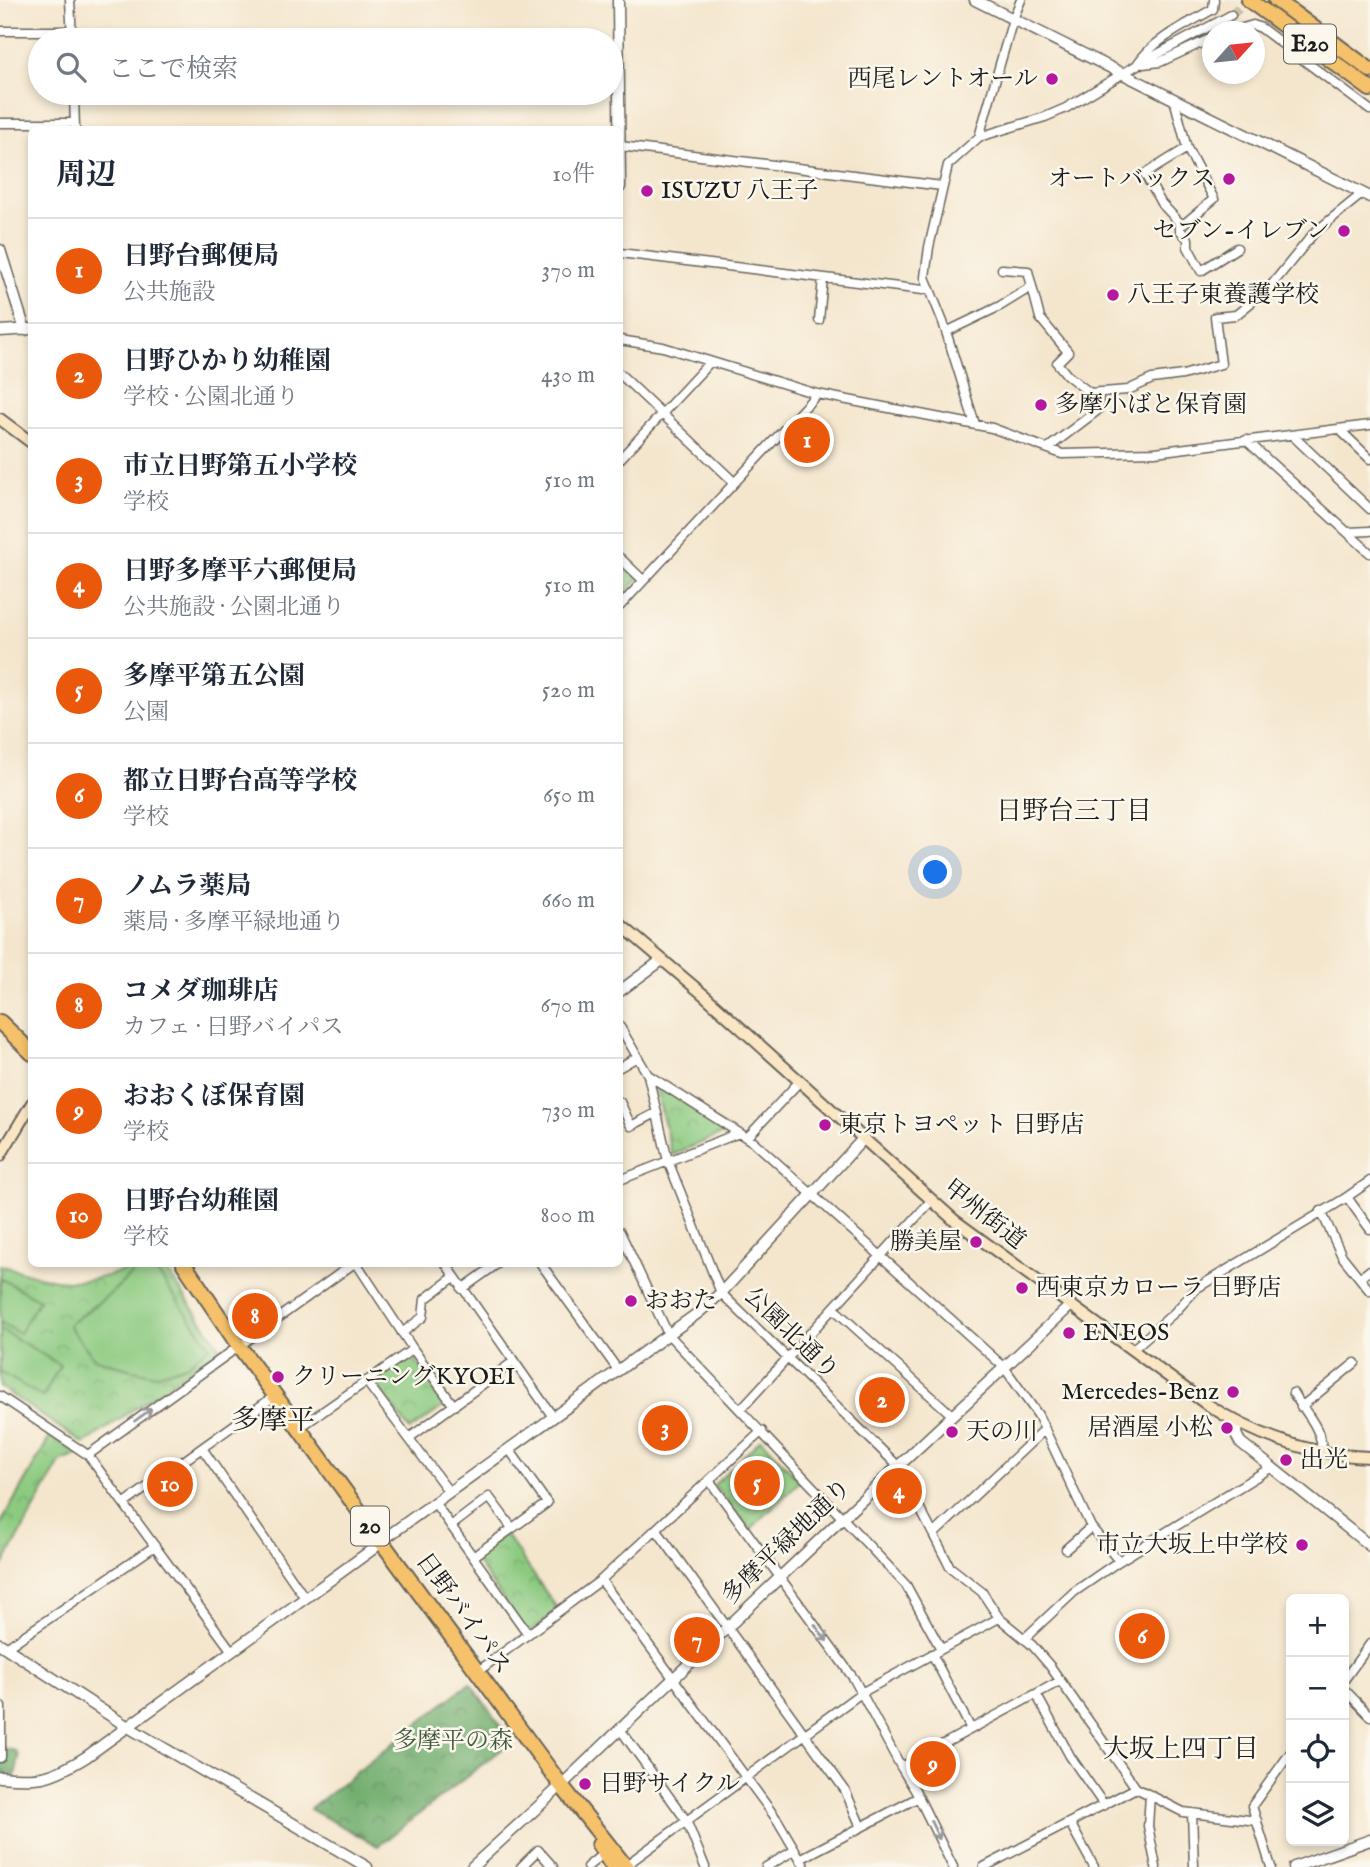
<!DOCTYPE html>
<html lang="ja">
<meta charset="utf-8">
<style>
body{margin:0;font-family:"IM FELL English","Noto Serif JP",serif;background:#f6f6f7;color:#1f2937}
.controls{position:absolute;right:21px;bottom:21px;display:grid;overflow:hidden;border-radius:10px;box-shadow:0 4px 10px #0003}
.controls button{width:63px;height:63px;display:grid;place-items:center;padding:0;border:0;border-bottom:2px solid #e0e1e3;background:#fff;color:#1f2937;font:35px sans-serif}
.compass{position:absolute;left:1202px;top:21px;width:63px;height:63px;border-radius:50%;background:#fff;box-shadow:0 4px 10px #0003;rotate:63deg}
.you{position:absolute;left:936px;top:873px;width:24px;height:24px;margin:-18px;border:5px solid #fff;border-radius:50%;background:#1a73e8;box-shadow:0 0 0 10px #1a73e833}
.badge{display:grid;place-items:center;width:46px;height:46px;border-radius:50%;background:#ea580c;color:#fff;font-size:23px;font-weight:700}
.pin{position:absolute;translate:-50% -50%;border:4px solid #fff;box-shadow:0 2px 7px #0006}
.list{margin:0;padding:0;list-style:none}
h2{display:flex;justify-content:space-between;align-items:center;height:91px;margin:0;padding:0 28px;font-size:30px}
h2 small{font-size:23px;font-weight:400;color:#747a83}
.list li{display:grid;grid-template-columns:46px 1fr auto;gap:21px;align-items:center;box-sizing:border-box;height:105px;padding:0 28px;border-top:2px solid #e0e1e3}
.list b{display:block;font-size:26px;white-space:nowrap}
.list p{margin:0;font-size:23px;white-space:nowrap;color:#747a83}
.list em{font-size:23px;font-style:normal;color:#747a83}
.icon{flex:none;width:38px;height:38px;fill:none;stroke:currentColor;stroke-width:2;stroke-linecap:round;stroke-linejoin:round}
.map{position:relative;flex:none;width:1370px;height:1867px;overflow:hidden}
.search{position:absolute;background:#fff;box-shadow:0 4px 10px #0003;left:28px;top:28px;width:595px;height:77px;display:flex;align-items:center;gap:18px;box-sizing:border-box;padding:0 24px;border-radius:38px;color:#747a83;font-size:26px}
.panel{position:absolute;background:#fff;box-shadow:0 4px 10px #0003;left:28px;top:126px;width:595px;height:1141px;border-radius:10px}
.map>svg:first-child{display:block}
.forest{fill:url(#forest-crowns);stroke:#466545;stroke-width:2}
.park{fill:url(#park-crowns);stroke:#54734e;stroke-width:2}
.garden{fill:#8cca80;stroke:#54734e;stroke-width:2}
.lines{fill:none;stroke-linecap:round;stroke-linejoin:round}
.tertiary-tunnel{stroke:#c9beaa;stroke-width:10;stroke-dasharray:10 5;stroke-linecap:butt}
.minor-casing{stroke:#68635a;stroke-width:11}
.tertiary-casing{stroke:#68635a;stroke-width:13}
.secondary-casing{stroke:#68635a;stroke-width:14}
.trunk-casing{stroke:#68635a;stroke-width:18}
.motorway-casing{stroke:#68635a;stroke-width:18}
.minor{stroke:#fff;stroke-width:8}
.tertiary{stroke:#fff;stroke-width:10}
.secondary{stroke:#fbe6c4;stroke-width:10}
.trunk{stroke:#f5c16b;stroke-width:14}
.motorway{stroke:#f5c16b;stroke-width:14}
.oneway{stroke:#999}
.poi-dot{fill:#b5179e;stroke:#fbf7ec;stroke-width:2.5}
.labels{text-anchor:middle;dominant-baseline:central;stroke-width:5;stroke-linejoin:round;paint-order:stroke}
.shield{fill:#fbf7ec;stroke:#5f5e5a;stroke-width:2}
.shield-label{font-size:23px;font-weight:bold;fill:#1c1c1c}
.poi-label{font-size:24px;fill:#1c1c1c;stroke:#fbf7ec;text-anchor:start}
.street-label{font-size:24px;fill:#1c1c1c;stroke:#fbf7ec}
.park-label{font-size:24px;fill:#43593f;stroke:#fbf7ec}
.neighbourhood-label{font-size:26px;fill:#1c1c1c;stroke:#fbf7ec}
.quarter-label{font-size:28px;fill:#1c1c1c;stroke:#fbf7ec}
</style>
<div class="map">
<svg width="1370" height="1867" viewBox="0 0 1370 1867">
<defs>
<pattern id="forest-crowns" width="20" height="18" patternUnits="userSpaceOnUse" patternTransform="scale(1.75)"><rect width="20" height="18" fill="#71ae6e"/><path d="M2 6a3 3 0 1 1 6 0M12 15a3 3 0 1 1 6 0" fill="none" stroke="#5c8d5a"/></pattern>
<pattern id="park-crowns" width="20" height="18" patternUnits="userSpaceOnUse" patternTransform="scale(1.75)"><rect width="20" height="18" fill="#8cca80"/><path d="M2 6a3 3 0 1 1 6 0M12 15a3 3 0 1 1 6 0" fill="none" stroke="#78ad6e"/></pattern>
</defs>
<rect width="100%" height="100%" fill="#fbf7ec"/>
<filter id="ink" filterUnits="userSpaceOnUse"><feTurbulence type="fractalNoise" baseFrequency=".0143" numOctaves="2"/><feDisplacementMap in="SourceGraphic" scale="14" xChannelSelector="R" yChannelSelector="G"/><feConvolveMatrix kernelMatrix="1 2 1 2 8 2 1 2 1" color-interpolation-filters="sRGB"/></filter>
<filter id="wash" filterUnits="userSpaceOnUse"><feTurbulence type="fractalNoise" baseFrequency=".00686" numOctaves="4" result="noise"/><feDisplacementMap in="SourceGraphic" scale="28" xChannelSelector="R" yChannelSelector="G"/><feGaussianBlur stdDeviation="1.57" result="paint"/><feColorMatrix in="noise" values="0 0 0 0 0 0 0 0 0 0 0 0 0 0 0 0 0 1.4 0 .05"/><feComposite in="paint" operator="in"/></filter>
<g filter="url(#wash)">
<rect width="100%" height="100%" fill="#f4e6cd"/>
<path class="forest" d="M470,1683L512,1741L378,1846L310,1809Z
M0,1747L16,1751L19,1757L15,1776L0,1772Z"/>
<path class="park" d="M620,558L640,577L620,599Z
M654,1081L729,1131L672,1155Z
M141,1264H162L221,1348L84,1444L0,1387V1265C61,1285 81,1288 141,1264Z
M411,1354L447,1404L410,1430L373,1380Z
M50,1437L79,1454L60,1462L0,1571V1525Z
M761,1439L800,1481L750,1530L714,1485Z
M505,1534L559,1611L528,1634L473,1557Z"/>
<path class="garden" d="M138,1268L156,1271L210,1346L186,1365L156,1375L128,1369L94,1358L68,1325L110,1294Z
M2,1279L39,1300L19,1333L0,1322V1283Z
M0,1329L60,1365L43,1397L0,1372Z"/>
</g>
<g filter="url(#ink)">
<g class="lines">
<path class="tertiary-tunnel" d="M1231,15L1247,0"/>
<g class="minor-casing">
<path id="minor" d="M70,0L72,40
M0,31H71
M1229,32L1253,25L1261,28L1370,110
M1138,63C1155,38 1188,24 1213,9L1214,0
M1143,64L1160,62L1212,38
M74,93L75,130
M1174,99L1187,148L1214,199L1184,224L1180,223L1161,203L1145,174L1187,148
M0,123H75
M979,137L1013,19L1021,0
M620,146L942,186
M1180,223V230L1188,239V247L1201,271L1237,248
M620,253L923,290L928,288
M1002,269L1028,271L1040,318L1068,352L1057,363L1067,375L1090,393L1128,390L1152,379L1183,375L1221,364L1215,317L1236,315L1270,287L1314,233L1363,193
M819,320L823,278
M946,332L1000,306L1031,287
M620,340L663,347L817,394L992,428L1062,454L1155,452L1370,425
M620,374L734,482
M975,424L943,322L925,277L929,247L948,165L979,137L1045,117L1066,108L1137,65L1231,15
M1339,429L1370,459
M1292,435L1370,509
M1246,440L1370,553
M1048,448L1098,410L1099,392
M620,459L710,362
M1348,532L1370,531
M620,558L643,580
M620,606L817,394
M620,1027L648,1075L668,1161L721,1293L898,1466L950,1567L982,1592L999,1618L1032,1645L1050,1666L1136,1788L1183,1812L1257,1821
M620,1067L637,1057
M648,1075L755,1143L1004,1367L1038,1415L1091,1527L1119,1561
M620,1102L631,1126L656,1113
M747,1138L799,1082
M620,1180L739,1133
M1347,1197L1370,1229
M1321,1211L1342,1256L1370,1291
M620,1232L668,1334L906,1585L941,1649
M357,1264L413,1349L454,1406
M446,1264L553,1417
M541,1264L618,1370
M1360,1278L1370,1270
M462,1289L497,1264
M833,1308L952,1415
M402,1333L423,1317L425,1299L454,1277
M1132,1350L1175,1312L1197,1288L1344,1199L1370,1181
M366,1381L449,1492
M1293,1393C1303,1409 1325,1432 1321,1452
M0,1396L88,1455L231,1650
M1301,1407L1355,1363
M741,1409L931,1201
M299,1428L413,1349
M409,1438L513,1362
M202,1448L305,1598
M88,1455L353,1264
M709,1480L854,1679L901,1767L915,1790L953,1867
M434,1502L528,1634
M125,1503L276,1395
M451,1526L489,1497L512,1528
M656,1529L845,1790L861,1827
M934,1534L1045,1429
M1066,1549L1091,1527
M473,1557L547,1503L509,1449
M601,1580L778,1821L805,1867
M1024,1639L1074,1592L1119,1561L1272,1467
M6,1648L155,1546
M932,1654L971,1729
M477,1672L601,1580L762,1431
M1344,1680L1370,1644
M1344,1689L1370,1716
M1036,1694L1070,1756L1104,1805
M620,1729L686,1820L705,1867
M901,1767L1060,1681
M1150,1795L1148,1826L1156,1867
M1192,1813L1194,1867
M1070,1823L1094,1867
M800,1859L919,1797
M625,1866L861,1693L999,1618
M521,1867L538,1850L553,1867
M587,1867L604,1853
M766,1867L795,1850
M984,1867L1136,1788
M1271,1867L1252,1806L1291,1752"/>
</g>
<g class="tertiary-casing">
<path id="tertiary" d="M618,0L620,187
M975,0L1370,197
M0,250L25,330
M0,331L31,329
M620,991L662,960
M1237,1422L1236,1434L1240,1442L1370,1546
M0,1644L128,1727L367,1867
M0,1707V1757
M0,1777C40,1781 52,1778 86,1757L373,1549L381,1541L698,1313L721,1293L863,1139
M472,1867L551,1795L832,1528L1070,1306
M1294,1867L1370,1840"/>
</g>
<g class="secondary-casing">
<path id="secondary" d="M0,419L32,443
M620,924L704,995L954,1220L1205,1403C1255,1436 1310,1455 1370,1457
M0,1156L32,1103"/>
</g>
<g class="trunk-casing">
<path id="trunk" d="M0,1022L32,1053
M184,1264L239,1346L381,1541L561,1785L626,1867
M599,1845L613,1867"/>
</g>
<g class="motorway-casing">
<path id="motorway" d="M1249,0L1370,89
M1276,0L1370,70"/>
</g>
<use href="#minor" class="minor"/>
<use href="#tertiary" class="tertiary"/>
<use href="#secondary" class="secondary"/>
<use href="#trunk" class="trunk"/>
<use href="#motorway" class="motorway"/>
</g>
<defs><path id="oneway-shaft" d="M-6 0H5M1.5-3L5.5 0L1.5 3" fill="none" stroke-width="1.6" stroke-linecap="round" stroke-linejoin="round" transform="scale(1.75)"/></defs>
<g class="oneway">
<use href="#oneway-shaft" transform="translate(143 1415) rotate(-36)"/>
<use href="#oneway-shaft" transform="translate(821 1633) rotate(54)"/>
<use href="#oneway-shaft" transform="translate(935 1830) rotate(64)"/>
</g>
</g>
<g class="poi-dot">
<circle cx="1052" cy="79" r="7"/>
<circle cx="1229" cy="179" r="7"/>
<circle cx="647" cy="191" r="7"/>
<circle cx="1344" cy="231" r="7"/>
<circle cx="1113" cy="295" r="7"/>
<circle cx="1041" cy="405" r="7"/>
<circle cx="825" cy="1125" r="7"/>
<circle cx="976" cy="1242" r="7"/>
<circle cx="1022" cy="1288" r="7"/>
<circle cx="631" cy="1301" r="7"/>
<circle cx="1069" cy="1333" r="7"/>
<circle cx="278" cy="1377" r="7"/>
<circle cx="1233" cy="1392" r="7"/>
<circle cx="1227" cy="1428" r="7"/>
<circle cx="952" cy="1432" r="7"/>
<circle cx="1286" cy="1460" r="7"/>
<circle cx="1302" cy="1545" r="7"/>
<circle cx="585" cy="1784" r="7"/>
</g>
<g class="labels">
<g class="shield">
<rect x="1284" y="24.5" width="52" height="39" rx="5"/>
<rect x="351" y="1506.5" width="38" height="39" rx="5"/>
</g>
<g class="shield-label">
<text x="1310" y="44">E20</text>
<text x="370" y="1526">20</text>
</g>
<g class="poi-label">
<text x="1038" y="79" text-anchor="end">西尾レントオール</text>
<text x="1215" y="179" text-anchor="end">オートバックス</text>
<text x="661" y="191">ISUZU 八王子</text>
<text x="1330" y="231" text-anchor="end">セブン-イレブン</text>
<text x="1127" y="295">八王子東養護学校</text>
<text x="1055" y="405">多摩小ばと保育園</text>
<text x="839" y="1125">東京トヨペット 日野店</text>
<text x="962" y="1242" text-anchor="end">勝美屋</text>
<text x="1036" y="1288">西東京カローラ 日野店</text>
<text x="645" y="1301">おおた</text>
<text x="1083" y="1333">ENEOS</text>
<text x="292" y="1377">クリーニングKYOEI</text>
<text x="1219" y="1392" text-anchor="end">Mercedes-Benz</text>
<text x="1213" y="1428" text-anchor="end">居酒屋 小松</text>
<text x="966" y="1432">天の川</text>
<text x="1300" y="1460">出光</text>
<text x="1288" y="1545" text-anchor="end">市立大坂上中学校</text>
<text x="599" y="1784">日野サイクル</text>
</g>
<g class="street-label">
<text transform="translate(984 1215) rotate(38)">甲州街道</text>
<text transform="translate(791 1334) rotate(44)">公園北通り</text>
<text transform="translate(787 1542) rotate(-44)">多摩平緑地通り</text>
<text transform="translate(463 1614) rotate(54)">日野バイパス</text>
</g>
<g class="park-label">
<text x="453" y="1741">多摩平の森</text>
</g>
<g class="neighbourhood-label">
<text x="1074" y="811">日野台三丁目</text>
<text x="1181" y="1749">大坂上四丁目</text>
</g>
<g class="quarter-label">
<text x="273" y="1421">多摩平</text>
</g>
</g>
</svg>
<div class="controls">
<button>+</button>
<button>−</button>
<button><svg class="icon" aria-label="locate" viewBox="0 0 24 24"><circle cx="12" cy="12" r="6"/><path d="M12 2v4M12 18v4M2 12h4M18 12h4"/></svg></button>
<button><svg class="icon" aria-label="layers" viewBox="0 0 24 24"><path d="M12 4l9 5-9 5-9-5zM3 14l9 5 9-5"/></svg></button>
</div>
<svg class="compass" viewBox="-18 -18 36 36"><path d="M0-13l5 13h-10z" fill="#e53935"/><path d="M0 13l5-13h-10z" fill="#747a83"/></svg>
<div class="you"></div>
<div class="pin badge" style="left:807px;top:440px">1</div>
<div class="pin badge" style="left:882px;top:1400px">2</div>
<div class="pin badge" style="left:665px;top:1428px">3</div>
<div class="pin badge" style="left:899px;top:1491px">4</div>
<div class="pin badge" style="left:757px;top:1483px">5</div>
<div class="pin badge" style="left:1142px;top:1636px">6</div>
<div class="pin badge" style="left:697px;top:1640px">7</div>
<div class="pin badge" style="left:255px;top:1316px">8</div>
<div class="pin badge" style="left:933px;top:1764px">9</div>
<div class="pin badge" style="left:170px;top:1484px">10</div>
<div class="search"><svg class="icon" aria-label="search" viewBox="0 0 24 24"><circle cx="10" cy="10" r="6"/><path d="M15 15l6 6"/></svg>ここで検索</div>
<section class="panel">
<h2>周辺<small>10件</small></h2>
<ul class="list">
<li><span class="badge">1</span><div><b>日野台郵便局</b><p>公共施設</p></div><em>370 m</em></li>
<li><span class="badge">2</span><div><b>日野ひかり幼稚園</b><p>学校 · 公園北通り</p></div><em>430 m</em></li>
<li><span class="badge">3</span><div><b>市立日野第五小学校</b><p>学校</p></div><em>510 m</em></li>
<li><span class="badge">4</span><div><b>日野多摩平六郵便局</b><p>公共施設 · 公園北通り</p></div><em>510 m</em></li>
<li><span class="badge">5</span><div><b>多摩平第五公園</b><p>公園</p></div><em>520 m</em></li>
<li><span class="badge">6</span><div><b>都立日野台高等学校</b><p>学校</p></div><em>650 m</em></li>
<li><span class="badge">7</span><div><b>ノムラ薬局</b><p>薬局 · 多摩平緑地通り</p></div><em>660 m</em></li>
<li><span class="badge">8</span><div><b>コメダ珈琲店</b><p>カフェ · 日野バイパス</p></div><em>670 m</em></li>
<li><span class="badge">9</span><div><b>おおくぼ保育園</b><p>学校</p></div><em>730 m</em></li>
<li><span class="badge">10</span><div><b>日野台幼稚園</b><p>学校</p></div><em>800 m</em></li>
</ul>
</section>
</div>
